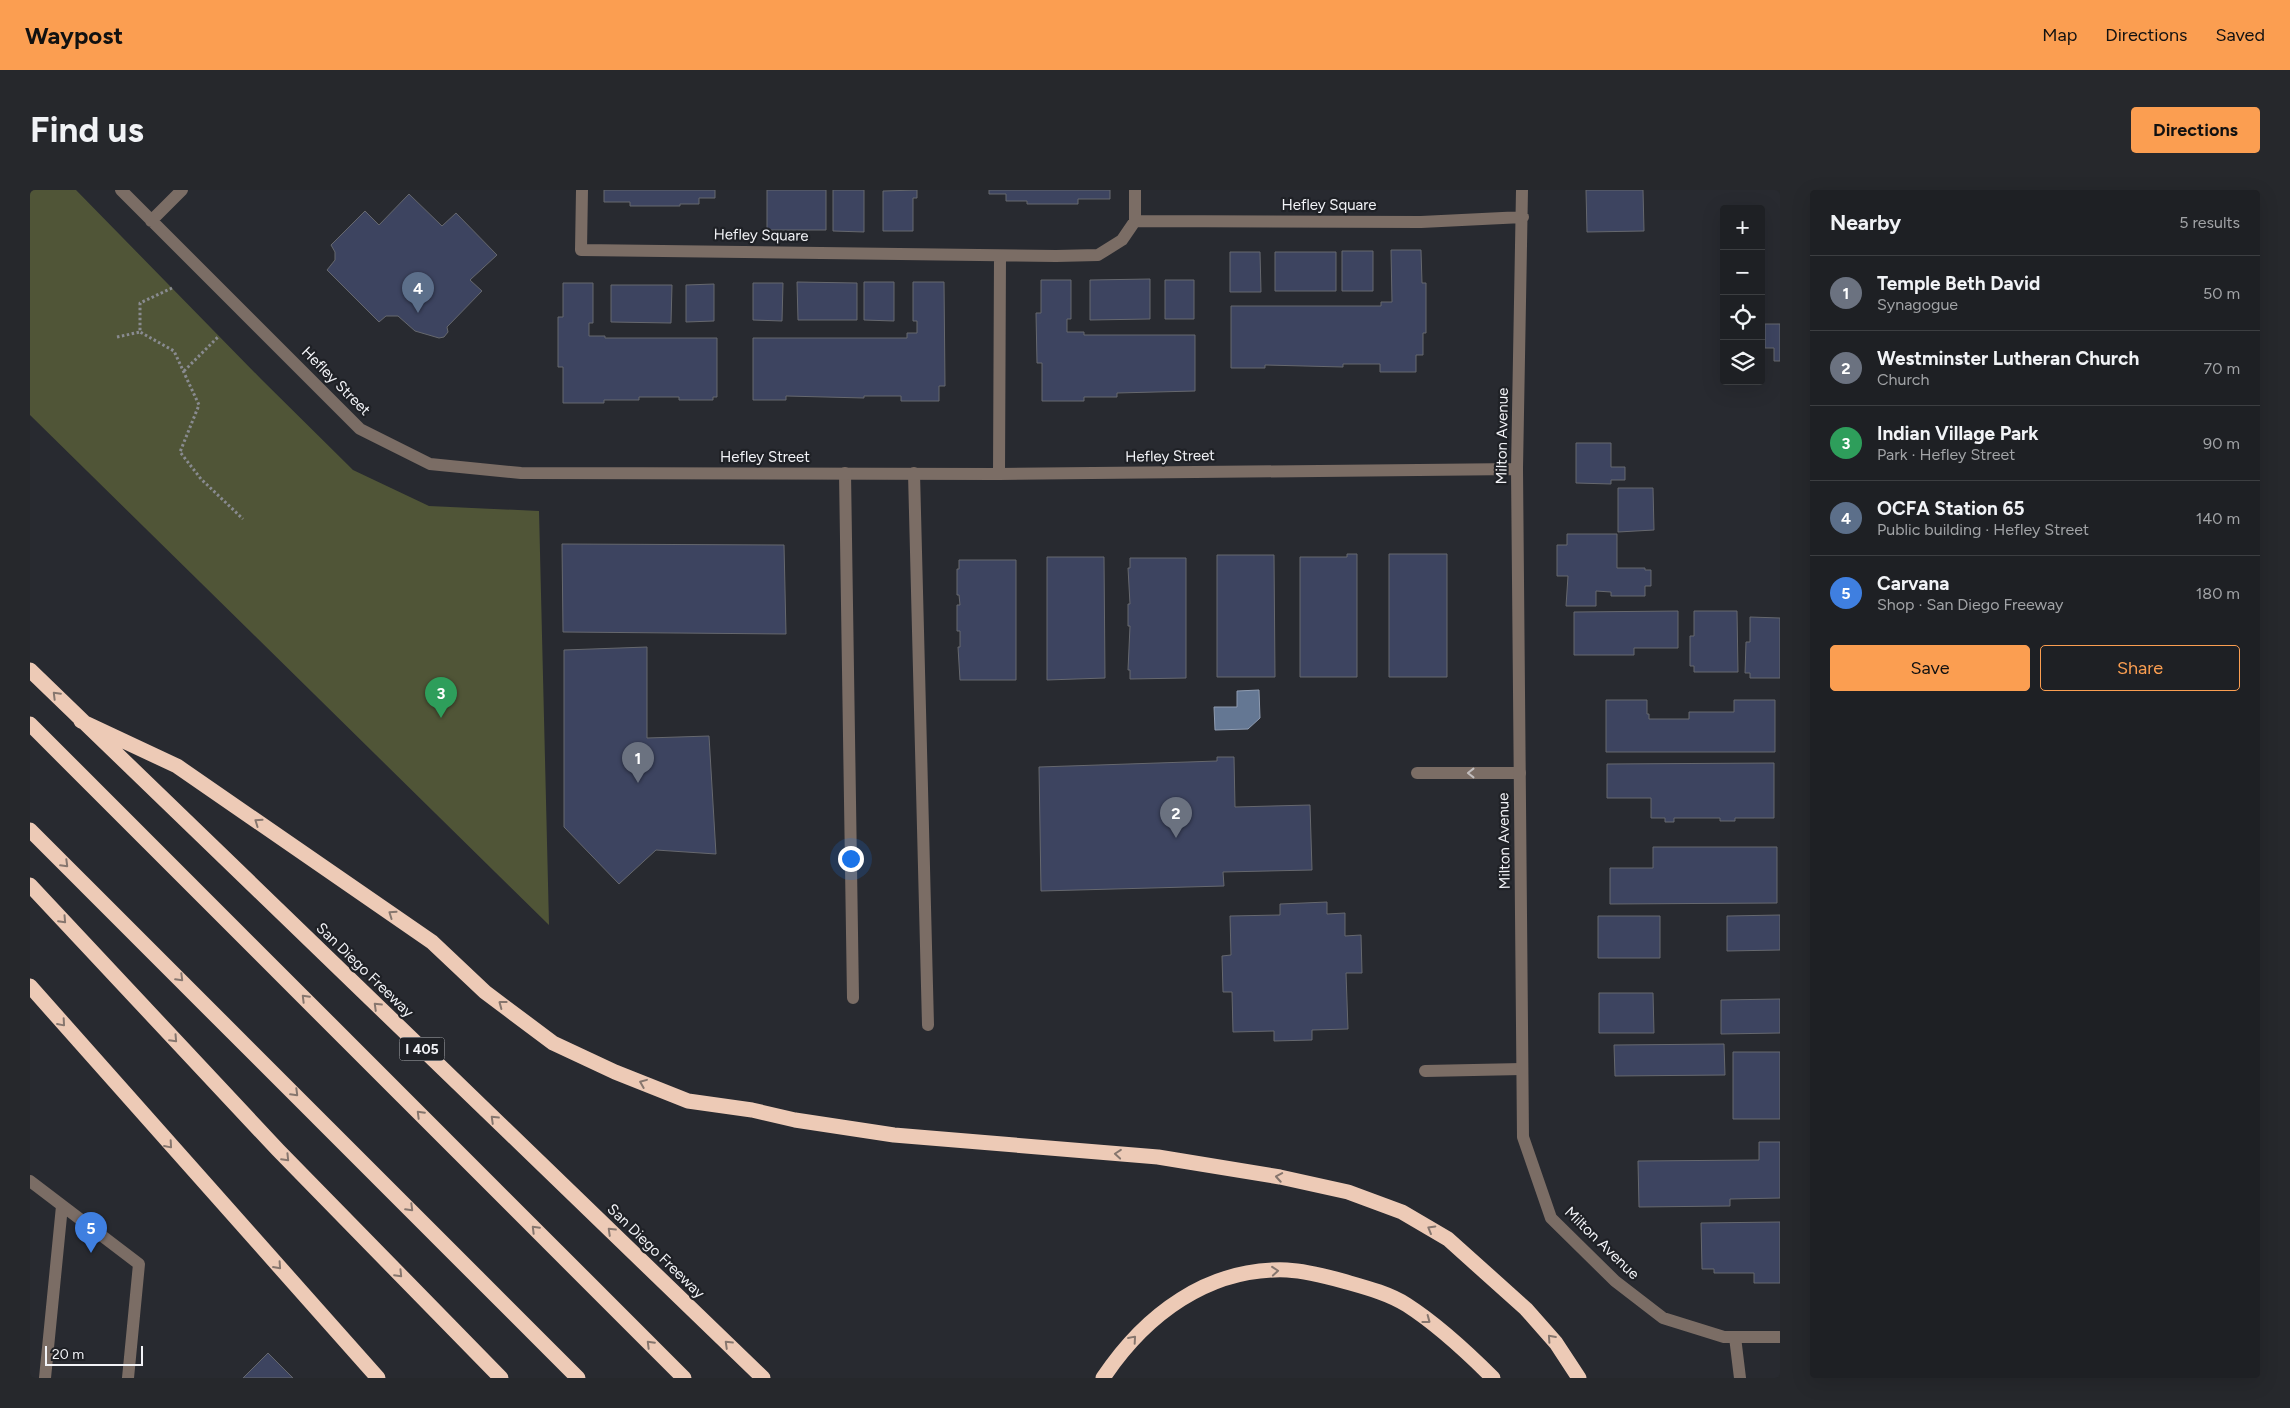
<!DOCTYPE html>
<meta charset="utf-8">
<style>
body{margin:0;font-family:Figtree,sans-serif;background:#26282c;color:#f1f3f6}
.controls{position:absolute;right:15px;top:15px;display:grid;overflow:hidden;border-radius:5px;box-shadow:0 5px 20px #0002}
.controls button{width:45px;height:45px;display:grid;place-items:center;padding:0;border:0;border-bottom:1px solid #3c3e41;background:#1e2024;color:#f1f3f6;font:25px sans-serif}
.scale{position:absolute;left:15px;bottom:12px;width:98px;box-sizing:border-box;padding-left:5px;border:2px solid #f2f3f7;border-top:0;font-size:14px;line-height:18px;white-space:nowrap;color:#f2f3f7;-webkit-text-stroke:4px #1f2126;paint-order:stroke}
.you{position:absolute;left:820px;top:668px;width:18px;height:18px;margin:-12px;border:4px solid #fff;border-radius:50%;background:#1a73e8;box-shadow:0 0 0 8px #1a73e833}
.badge{display:grid;place-items:center;width:32px;height:32px;border-radius:50%;background:#fb9e51;color:#fff;font-size:16px;font-weight:700}
.pin{position:absolute;translate:-50% -41px;filter:drop-shadow(0 1px 2px #0008)}
.pin::after{content:'';position:absolute;top:26px;width:18px;height:15px;background:inherit;clip-path:polygon(0 0,100% 0,50% 100%)}
.list{margin:0;padding:0;list-style:none}
h2{display:flex;justify-content:space-between;align-items:center;height:65px;margin:0;padding:0 20px;font-size:21px}
h2 small{font-size:16px;font-weight:400;color:#a1a3a6}
.list li{display:grid;grid-template-columns:32px 1fr auto;gap:15px;align-items:center;box-sizing:border-box;height:75px;padding:0 20px;border-top:1px solid #3c3e41}
.list b{display:block;font-size:19px;white-space:nowrap}
.list p{margin:0;font-size:16px;white-space:nowrap;color:#a1a3a6}
.list em{font-size:16px;font-style:normal;color:#a1a3a6}
.actions{display:flex;gap:10px;padding:15px 20px}
.actions a{flex:1;padding:11px 0;border:1px solid #fb9e51;border-radius:5px;text-align:center;font-size:18px;color:#fb9e51}
.actions .main{background:#fb9e51;color:#111}
.icon{flex:none;width:28px;height:28px;fill:none;stroke:currentColor;stroke-width:2;stroke-linecap:round;stroke-linejoin:round}
.map{position:relative;flex:none;width:1750px;height:1188px;overflow:hidden;border-radius:5px}
header{display:flex;align-items:center;gap:30px;box-sizing:border-box;height:70px;padding:0 25px;background:#fb9e51;color:#111}
header strong{font-size:24px}
nav{display:flex;gap:28px;margin-inline-start:auto;font-size:18px}
.intro{display:flex;align-items:center;justify-content:space-between;box-sizing:border-box;height:120px;padding:0 30px}
h1{margin:0;font-size:35px}
.button{padding:12px 22px;border-radius:5px;background:#fb9e51;color:#111;font-size:18px;font-weight:700}
main{display:flex;gap:30px;padding:0 30px}
aside{flex:1;background:#1e2024;border-radius:5px;box-shadow:0 5px 20px #0002}
.map>svg:first-child{display:block}
.green{fill:#505537}
.water{fill:#647793;stroke:#8f9cb1}
.building{fill:#3d4460;stroke:#66686e}
.lines{fill:none;stroke-linecap:round;stroke-linejoin:round}
.path{stroke:#898b90;stroke-width:3;stroke-dasharray:2.5 2.5;stroke-linecap:butt}
.service{stroke:#7b6d65;stroke-width:12}
.minor{stroke:#7b6d65;stroke-width:12}
.motorway{stroke:#edcab6;stroke-width:15}
.oneway{stroke:#86766e}
.oneway2{stroke:#c2bdbd}
.labels{text-anchor:middle;dominant-baseline:central;stroke-width:4.5;stroke-linejoin:round;paint-order:stroke}
.shield{fill:#1f2126;stroke:#b3b4b8;stroke-width:1}
.shield-label{font-size:14px;font-weight:bold;fill:#f2f3f7}
.street-label{font-size:15px;fill:#f2f3f7;stroke:#1f2126}
</style>
<header>
<strong>Waypost</strong>
<nav><a>Map</a><a>Directions</a><a>Saved</a></nav>
</header>
<div class="intro"><h1>Find us</h1><a class="button">Directions</a></div>
<main>
<div class="map">
<svg width="1750" height="1188" viewBox="0 0 1750 1188">
<rect width="100%" height="100%" fill="#282a30"/>
<path class="green" d="M0,0H46L231,189L323,280L399,316L509,321L519,735L0,225Z"/>
<path class="water" d="M1229,500L1230,528L1218,539L1185,540L1184,517H1207V501Z"/>
<path class="building" d="M574,0H685V8H669V14H650V16H600V12H574Z
M737,0H796V40H737Z
M803,0H834V42L803,41Z
M887,0V8H883V41H853V1Z
M959,0H1080V9H1048V14H997V11H976V4H959Z
M1556,0H1613L1614,41L1557,42Z
M379,4L412,36L426,23L467,65L440,90L452,101L417,137L418,142L414,147L409,148L385,141L368,126H356L349,132L297,80L305,70V62L301,55L335,21L349,35Z
M1361,60H1391L1392,93H1396V143H1393V165H1386V182H1350V174H1313V177L1235,175V178H1201V116H1351V112H1362Z
M1312,61H1343V101H1312Z
M1200,62H1230L1231,102H1200Z
M1245,62H1306V101H1245Z
M1120,89V129L1060,130V90Z
M1011,90H1041V129H1037V142H1054V145H1165V201L1087,203V207H1054V211H1012V173H1007L1006,123H1011Z
M1135,90H1164V129H1135Z
M767,92L827,93V130H768Z
M834,92H864V131L834,130Z
M883,92H914L915,196H909V211H871V206H834V208L756,206V210H723V148H877V143H887V131H883Z
M533,93H563V133H559V146H575V148H687V207H683V210H649V207H609V210H574V213H533V177H528V127H533Z
M723,93H753L752,131L723,130Z
M684,94V131L656,132V95Z
M581,95H642L641,133L581,132Z
M1735,134H1750V171H1744V158H1735Z
M1546,253H1581V277H1595V290H1581V294L1546,293Z
M1588,298H1623L1624,340L1588,342Z
M1537,344H1587V378H1615V380H1621V396H1615V406H1581V402L1566,401V416H1536L1538,386H1527V355H1537Z
M532,354L754,355L756,444L533,442Z
M1317,364H1327V487H1270V367H1317Z
M1359,364H1417V487H1359Z
M1187,365H1244L1245,487H1187Z
M1017,367H1074L1075,488L1017,490Z
M1100,368H1156V488L1100,489V480H1098L1100,436H1098V414H1100L1098,378H1100Z
M929,370H986V490H930L928,457H930V441H927V415H930L929,405H927V379H929Z
M1648,421V458H1604V465H1544V422Z
M1664,421H1707L1708,482H1664V476H1660V446H1664Z
M1720,427L1750,428V488H1720V483H1715L1716,452H1720Z
M617,457V548L679,546L686,664L626,660L589,694L534,637V460Z
M1576,510H1617V524H1619V529H1659V522H1704V510H1745V562H1576Z
M1187,567H1204L1205,617L1280,615L1282,680L1193,682L1194,696L1011,701L1009,577L1187,571Z
M1744,573V628H1705V631H1690V628H1644V632H1635V628H1621V608H1577V574Z
M1623,657H1747V713L1580,714V678H1623Z
M1297,712V724L1315,723V746L1331,745L1332,783H1316L1318,839L1282,840V850L1244,851V841L1203,842L1202,802H1193L1192,766L1201,765L1200,726L1250,725V714Z
M1750,725V760L1697,761V726Z
M1568,726H1630V768H1568Z
M1569,803H1623L1624,843H1569Z
M1750,809V843L1691,844V810Z
M1694,854L1695,885L1585,886L1584,855Z
M1703,862H1750V929H1703Z
M1729,952H1750V1008L1700,1009V1016L1609,1017L1608,971L1729,970Z
M1750,1032V1093H1724V1083H1684V1079H1672L1671,1033Z
M238,1163L263,1188H213Z"/>
<g class="lines">
<path class="path" d="M142,98L110,113V142L144,161L169,215L150,262L171,289L213,329
M87,147L110,142
M154,181L189,146"/>
<path class="service" d="M815,283L823,808
M884,283L898,835
M1387,583H1490
M1395,881L1492,879
M0,991L109,1074L98,1188
M1705,1147L1710,1188
M15,1188L32,1016"/>
<path class="minor" d="M91,0L330,239L400,274L491,283L969,284L1487,279
M552,0L551,60L1026,66L1068,65L1092,50L1105,31V0
M1492,0L1487,279L1493,947L1521,1028L1585,1091L1633,1128L1694,1147H1750
M121,31L152,0
M1105,31L1391,32L1493,27
M969,284L970,66"/>
<path class="motorway" d="M0,480L733,1188
M51,531L147,576L402,752L455,802L523,853L585,882L658,911L722,920L765,930L864,945L1128,967L1250,987L1318,1002L1372,1022L1418,1049L1496,1119L1526,1153L1549,1188
M0,534L654,1188
M0,640L548,1188
M0,695L248,960L471,1188
M0,796L348,1188
M1073,1188C1115,1125 1178,1077 1257,1080C1275,1081 1295,1086 1313,1091C1334,1097 1358,1103 1377,1115C1408,1135 1437,1162 1463,1188"/>
</g>
<defs><path id="oneway-chevron" d="M-2-3.5L2.5 0L-2 3.5" fill="none" stroke-width="1.6" stroke-linecap="round" stroke-linejoin="round" transform="scale(1.25)"/></defs>
<g class="oneway">
<use href="#oneway-chevron" transform="translate(26 505) rotate(-135)"/>
<use href="#oneway-chevron" transform="translate(228 632) rotate(-145)"/>
<use href="#oneway-chevron" transform="translate(35 674) rotate(45)"/>
<use href="#oneway-chevron" transform="translate(362 724) rotate(-145)"/>
<use href="#oneway-chevron" transform="translate(33 730) rotate(47)"/>
<use href="#oneway-chevron" transform="translate(150 788) rotate(45)"/>
<use href="#oneway-chevron" transform="translate(275 808) rotate(-135)"/>
<use href="#oneway-chevron" transform="translate(472 814) rotate(-143)"/>
<use href="#oneway-chevron" transform="translate(347 816) rotate(-136)"/>
<use href="#oneway-chevron" transform="translate(32 833) rotate(49)"/>
<use href="#oneway-chevron" transform="translate(144 849) rotate(47)"/>
<use href="#oneway-chevron" transform="translate(613 893) rotate(-158)"/>
<use href="#oneway-chevron" transform="translate(265 903) rotate(45)"/>
<use href="#oneway-chevron" transform="translate(390 924) rotate(-135)"/>
<use href="#oneway-chevron" transform="translate(464 929) rotate(-136)"/>
<use href="#oneway-chevron" transform="translate(139 955) rotate(49)"/>
<use href="#oneway-chevron" transform="translate(1088 964) rotate(-175)"/>
<use href="#oneway-chevron" transform="translate(256 968) rotate(46)"/>
<use href="#oneway-chevron" transform="translate(1249 987) rotate(-170)"/>
<use href="#oneway-chevron" transform="translate(380 1018) rotate(45)"/>
<use href="#oneway-chevron" transform="translate(505 1039) rotate(-135)"/>
<use href="#oneway-chevron" transform="translate(1401 1039) rotate(-150)"/>
<use href="#oneway-chevron" transform="translate(581 1041) rotate(-136)"/>
<use href="#oneway-chevron" transform="translate(248 1076) rotate(48)"/>
<use href="#oneway-chevron" transform="translate(1245 1081) rotate(-5)"/>
<use href="#oneway-chevron" transform="translate(369 1084) rotate(46)"/>
<use href="#oneway-chevron" transform="translate(1397 1130) rotate(37)"/>
<use href="#oneway-chevron" transform="translate(1521 1148) rotate(-132)"/>
<use href="#oneway-chevron" transform="translate(1103 1149) rotate(-49)"/>
<use href="#oneway-chevron" transform="translate(620 1154) rotate(-135)"/>
<use href="#oneway-chevron" transform="translate(698 1154) rotate(-136)"/>
</g>
<use class="oneway2" href="#oneway-chevron" transform="translate(1441 583) rotate(180)"/>
<g class="labels">
<rect class="shield" x="369.5" y="847.5" width="45" height="23" rx="4"/>
<g class="shield-label">
<text x="392" y="859">I 405</text>
</g>
<g class="street-label">
<text x="1299" y="15">Hefley Square</text>
<text transform="translate(731 45) rotate(1)">Hefley Square</text>
<text transform="translate(306 191) rotate(45)">Hefley Street</text>
<text transform="translate(1472 246) rotate(-89)">Milton Avenue</text>
<text transform="translate(1140 266) rotate(-1)">Hefley Street</text>
<text x="735" y="267">Hefley Street</text>
<text transform="translate(1474 651) rotate(-91)">Milton Avenue</text>
<text transform="translate(335 780) rotate(44)">San Diego Freeway</text>
<text transform="translate(1572 1053) rotate(44)">Milton Avenue</text>
<text transform="translate(626 1061) rotate(44)">San Diego Freeway</text>
</g>
</g>
</svg>
<div class="controls">
<button>+</button>
<button>−</button>
<button><svg class="icon" aria-label="locate" viewBox="0 0 24 24"><circle cx="12" cy="12" r="6"/><path d="M12 2v4M12 18v4M2 12h4M18 12h4"/></svg></button>
<button><svg class="icon" aria-label="layers" viewBox="0 0 24 24"><path d="M12 4l9 5-9 5-9-5zM3 14l9 5 9-5"/></svg></button>
</div>
<div class="scale">20 m</div>
<div class="you"></div>
<div class="pin badge" style="left:608px;top:593px;background:#6b7280">1</div>
<div class="pin badge" style="left:1146px;top:648px;background:#6b7280">2</div>
<div class="pin badge" style="left:411px;top:528px;background:#2e9e5b">3</div>
<div class="pin badge" style="left:388px;top:123px;background:#5c6f8a">4</div>
<div class="pin badge" style="left:61px;top:1063px;background:#3f7fe0">5</div>
</div>
<aside>
<h2>Nearby<small>5 results</small></h2>
<ul class="list">
<li><span class="badge" style="background:#6b7280">1</span><div><b>Temple Beth David</b><p>Synagogue</p></div><em>50 m</em></li>
<li><span class="badge" style="background:#6b7280">2</span><div><b>Westminster Lutheran Church</b><p>Church</p></div><em>70 m</em></li>
<li><span class="badge" style="background:#2e9e5b">3</span><div><b>Indian Village Park</b><p>Park · Hefley Street</p></div><em>90 m</em></li>
<li><span class="badge" style="background:#5c6f8a">4</span><div><b>OCFA Station 65</b><p>Public building · Hefley Street</p></div><em>140 m</em></li>
<li><span class="badge" style="background:#3f7fe0">5</span><div><b>Carvana</b><p>Shop · San Diego Freeway</p></div><em>180 m</em></li>
</ul>
<div class="actions"><a class="main">Save</a><a>Share</a></div>
</aside>
</main>
